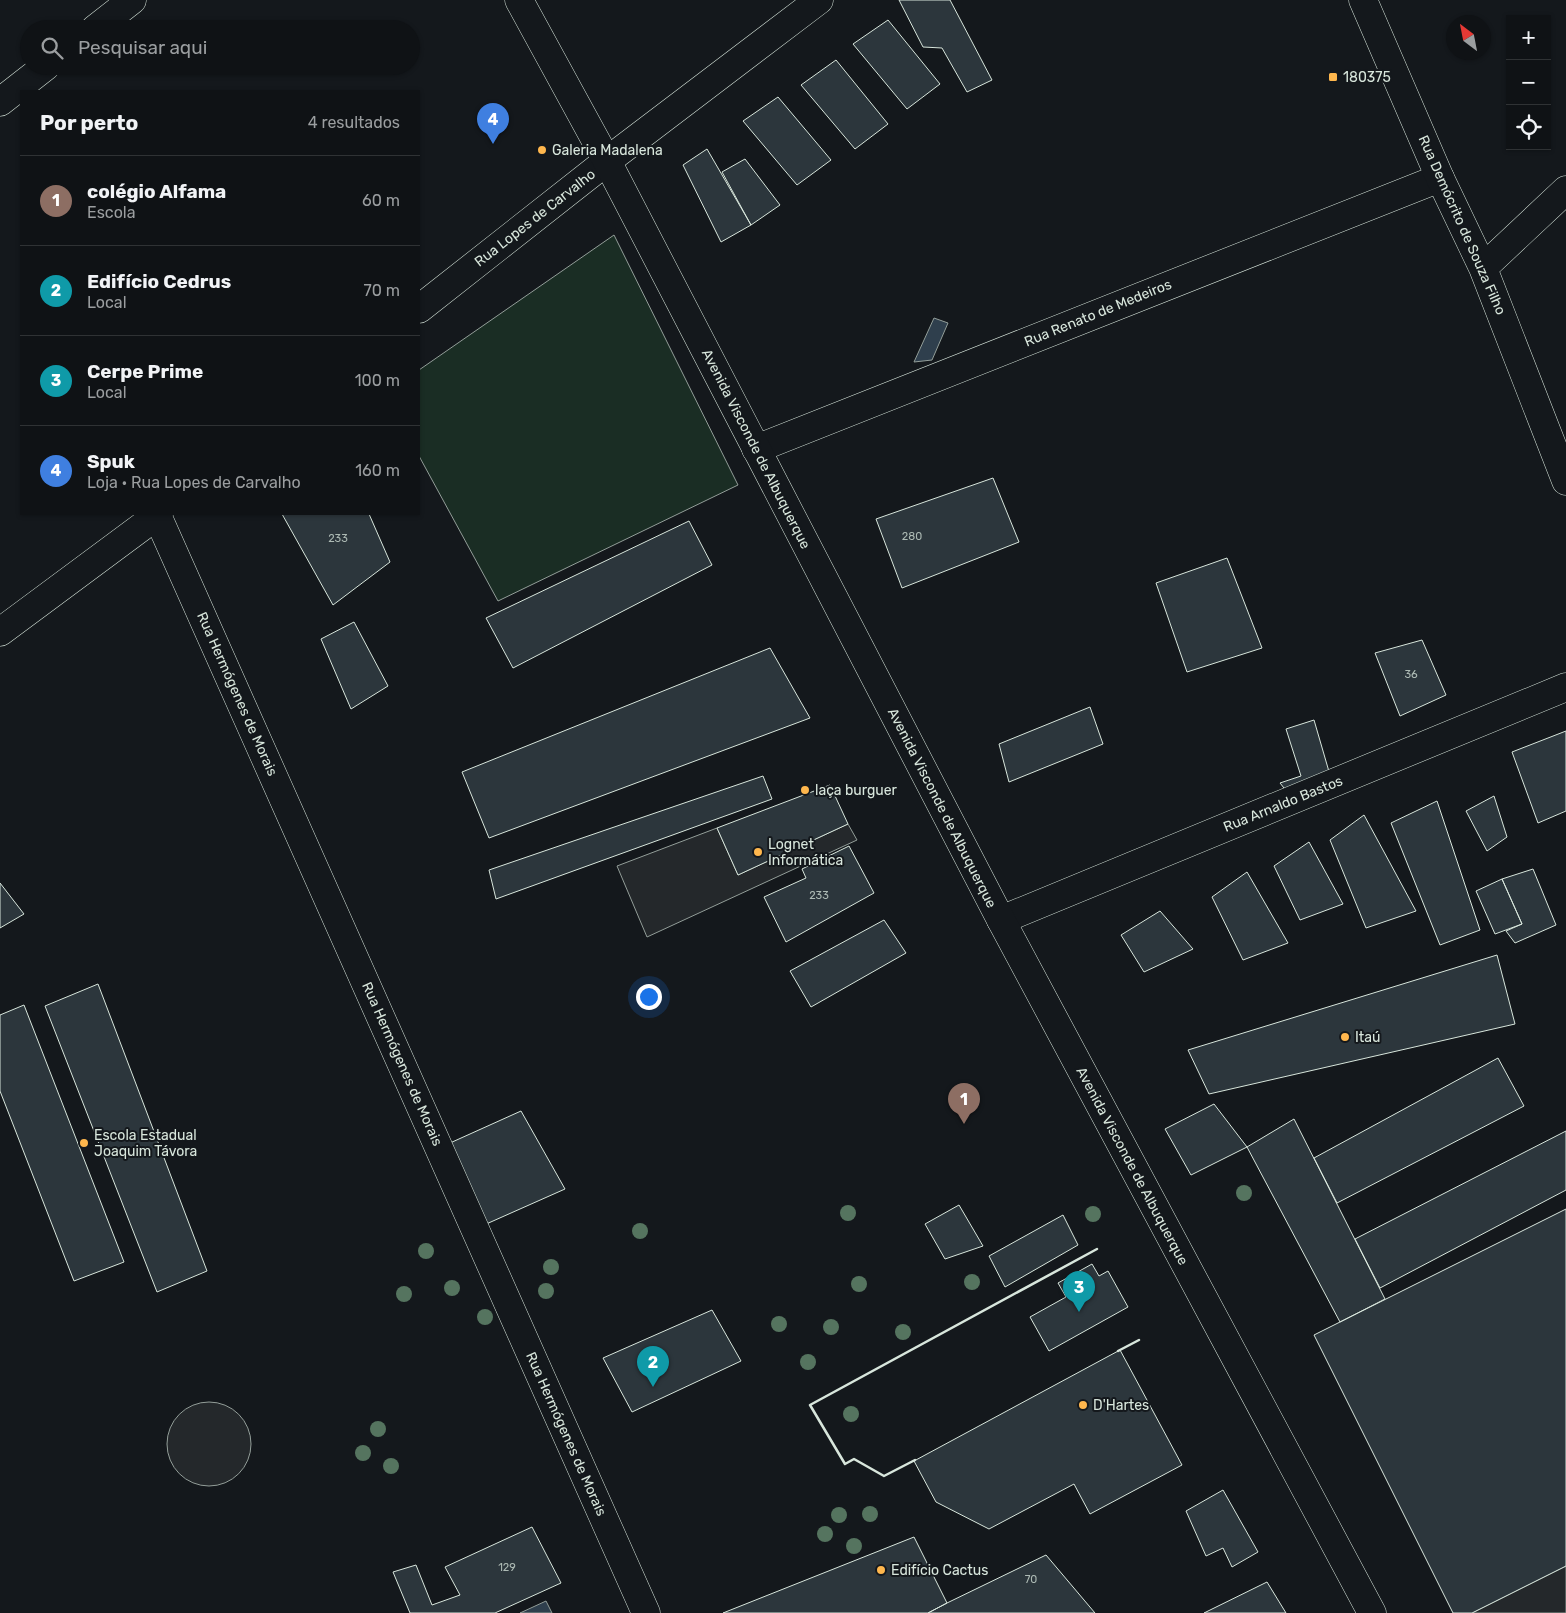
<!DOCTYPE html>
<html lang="pt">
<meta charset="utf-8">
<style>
body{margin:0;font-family:Rubik,sans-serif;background:#1d2022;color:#f1f3f6}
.controls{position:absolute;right:15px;top:15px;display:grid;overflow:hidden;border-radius:0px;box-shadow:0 1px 4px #0004}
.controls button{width:45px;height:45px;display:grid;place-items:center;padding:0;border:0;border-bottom:1px solid #2f3234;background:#0f1215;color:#f1f3f6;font:25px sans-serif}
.compass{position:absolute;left:1446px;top:15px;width:45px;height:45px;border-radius:50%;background:#0f1215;box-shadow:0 1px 4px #0004;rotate:328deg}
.you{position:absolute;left:648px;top:996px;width:18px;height:18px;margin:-12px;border:4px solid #fff;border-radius:50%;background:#1a73e8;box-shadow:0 0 0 8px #1a73e833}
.badge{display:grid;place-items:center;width:32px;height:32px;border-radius:50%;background:#ffb74d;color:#fff;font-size:16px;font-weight:700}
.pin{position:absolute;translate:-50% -41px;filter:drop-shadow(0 1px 2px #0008)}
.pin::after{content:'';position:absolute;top:26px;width:18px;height:15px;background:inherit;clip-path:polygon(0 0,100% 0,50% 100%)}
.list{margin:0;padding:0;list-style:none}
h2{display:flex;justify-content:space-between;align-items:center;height:65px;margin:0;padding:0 20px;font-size:21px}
h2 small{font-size:16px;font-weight:400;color:#9b9ea0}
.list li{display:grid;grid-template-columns:32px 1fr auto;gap:15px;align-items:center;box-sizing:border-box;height:90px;padding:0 20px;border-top:1px solid #2f3234}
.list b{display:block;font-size:19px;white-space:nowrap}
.list p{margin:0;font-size:16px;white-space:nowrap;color:#9b9ea0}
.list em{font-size:16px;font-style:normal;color:#9b9ea0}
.icon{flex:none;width:28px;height:28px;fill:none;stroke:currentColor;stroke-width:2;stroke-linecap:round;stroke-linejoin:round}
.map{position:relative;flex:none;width:1566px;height:1613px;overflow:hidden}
.search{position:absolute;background:#0f1215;box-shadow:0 1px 4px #0004;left:20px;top:20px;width:400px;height:55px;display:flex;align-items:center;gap:12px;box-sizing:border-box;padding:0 18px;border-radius:28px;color:#9b9ea0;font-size:19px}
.panel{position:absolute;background:#0f1215;box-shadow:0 1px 4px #0004;left:20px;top:90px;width:400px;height:425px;border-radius:0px}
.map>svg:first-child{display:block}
.green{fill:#1a2d24;stroke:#939e99}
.parking{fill:#24282b;stroke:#939e99}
.water{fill:#2f3f4d;stroke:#939e99}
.building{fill:#2c363c;stroke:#d8e6dc}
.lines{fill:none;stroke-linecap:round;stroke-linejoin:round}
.street-casing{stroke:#d8e6dc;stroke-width:29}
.secondary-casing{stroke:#d8e6dc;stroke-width:29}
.primary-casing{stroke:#d8e6dc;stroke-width:29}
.street{stroke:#14181c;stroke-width:28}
.secondary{stroke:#14181c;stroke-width:28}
.primary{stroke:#14181c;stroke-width:28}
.wall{stroke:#d8e6dc;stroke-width:2.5}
.tree{fill:#55745f}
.poi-dot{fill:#ffb74d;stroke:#14181c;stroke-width:2}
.labels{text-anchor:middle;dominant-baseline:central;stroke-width:4;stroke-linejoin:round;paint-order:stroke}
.number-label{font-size:11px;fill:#adbab4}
.poi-label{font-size:14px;fill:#d8e6dc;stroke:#14181c;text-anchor:start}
.street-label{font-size:14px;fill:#d8e6dc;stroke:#14181c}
</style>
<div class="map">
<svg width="1566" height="1613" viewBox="0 0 1566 1613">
<rect width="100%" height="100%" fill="#14181c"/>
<path class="green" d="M614,235L738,485L498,601L419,456V370Z"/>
<path class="parking" d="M848,824L857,840L647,937L617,866L717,828L738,875Z
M167 1444a42 42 0 1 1 84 0a42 42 0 1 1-84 0Z
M1566,1566V1613H1472Z"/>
<path class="water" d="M934,318L948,323L932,360L914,362Z
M546,1601L552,1613H520Z"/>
<path class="building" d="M899,0H950L992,80L967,92L942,48L923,47Z
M888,20L940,84L907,109L853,44Z
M836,60L888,124L855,149L801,85Z
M778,97L831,160L797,185L743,121Z
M707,149L751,225L721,242L683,165Z
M745,159L780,205L751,225L722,172Z
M993,478L1019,542L902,588L876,519Z
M282,514H369L390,562L333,605Z
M689,521L712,565L513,668L486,618Z
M1227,558L1262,648L1187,672L1156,583Z
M354,622L388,686L351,709L321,639Z
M1422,640L1446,695L1400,716L1375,653Z
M770,648L810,718L489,838L462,772Z
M1090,707L1103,744L1009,782L999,744Z
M1314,720L1330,775L1288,793L1280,783L1301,776L1286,729Z
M1566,731V811L1538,823L1512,752Z
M763,776L772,799L496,899L489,870Z
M830,785L848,824L738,875L717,828Z
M1494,796L1507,837L1487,851L1466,811Z
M1437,801L1480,930L1440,945L1391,823Z
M1364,815L1416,911L1366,928L1330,840Z
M1309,842L1343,904L1300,920L1274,866Z
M849,846L874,893L786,942L764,897L806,878L802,869Z
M1533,869L1556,925L1515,943L1506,931L1522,924L1502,879Z
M1247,872L1288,943L1243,960L1212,897Z
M1502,879L1522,924L1495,934L1476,891Z
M0,883L24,914L0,928Z
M1160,911L1193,949L1144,972L1121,935Z
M884,920L906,953L811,1007L790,971Z
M1497,955L1515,1024L1209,1094L1188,1050Z
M98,984L207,1271L157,1292L45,1006Z
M24,1005L124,1262L74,1281L0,1091V1015Z
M1498,1058L1524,1106L1337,1203L1314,1158Z
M1214,1104L1247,1147L1191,1175L1165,1129Z
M521,1111L565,1189L484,1225L450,1143Z
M1294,1119L1385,1299L1340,1322L1247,1147Z
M1566,1131V1190L1380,1288L1355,1239Z
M959,1205L983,1246L945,1259L925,1224Z
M1566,1209V1566L1472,1613H1453L1314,1335Z
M1063,1215L1078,1245L1005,1287L989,1256Z
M1092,1264L1099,1276L1108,1271L1128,1307L1049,1351L1030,1317L1066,1297L1058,1283Z
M712,1310L741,1361L632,1412L603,1358Z
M1120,1350L1182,1465L1090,1514L1074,1484L989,1529L936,1502L914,1461Z
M1223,1490L1258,1552L1232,1567L1223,1548L1206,1556L1186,1511Z
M532,1527L561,1583L495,1613H410L393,1572L416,1565L432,1605L460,1595L445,1567Z
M914,1537L947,1603L928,1613H723Z
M1046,1555L1095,1613H928L947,1603Z
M1267,1582L1286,1613H1204Z"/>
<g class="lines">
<g class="street-casing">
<path id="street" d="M95,29L132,0
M0,102L46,66
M419,309L607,161L819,0
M756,449L1440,178
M157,515L646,1613
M0,632L159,514
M1001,920L1566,687"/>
</g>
<g class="secondary-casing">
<path id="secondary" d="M1363,0L1440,178L1483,268L1566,481
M1483,268L1566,190"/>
</g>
<g class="primary-casing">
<path id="primary" d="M519,0L607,161L1001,920L1372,1613"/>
</g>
<use href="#street" class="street"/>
<use href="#secondary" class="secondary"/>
<use href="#primary" class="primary"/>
<path class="wall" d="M1118,1351L1139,1340
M915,1460L884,1476L854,1459L845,1464L810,1405L1097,1249"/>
</g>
<g class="tree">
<circle cx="1244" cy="1193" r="8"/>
<circle cx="848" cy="1213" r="8"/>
<circle cx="1093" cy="1214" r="8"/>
<circle cx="640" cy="1231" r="8"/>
<circle cx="426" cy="1251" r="8"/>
<circle cx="551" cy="1267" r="8"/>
<circle cx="972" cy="1282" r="8"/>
<circle cx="859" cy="1284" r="8"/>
<circle cx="452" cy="1288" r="8"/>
<circle cx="546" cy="1291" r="8"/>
<circle cx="404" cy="1294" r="8"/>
<circle cx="485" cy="1317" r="8"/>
<circle cx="779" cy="1324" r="8"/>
<circle cx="831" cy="1327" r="8"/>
<circle cx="903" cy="1332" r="8"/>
<circle cx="808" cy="1362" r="8"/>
<circle cx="851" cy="1414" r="8"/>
<circle cx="378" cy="1429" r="8"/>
<circle cx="363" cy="1453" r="8"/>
<circle cx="391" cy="1466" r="8"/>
<circle cx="870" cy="1514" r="8"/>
<circle cx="839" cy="1515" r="8"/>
<circle cx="825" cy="1534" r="8"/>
<circle cx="854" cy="1546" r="8"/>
</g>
<g class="poi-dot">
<rect x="1328" y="72" width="10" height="10" rx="2.5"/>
<circle cx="542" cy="150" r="5"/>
<circle cx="805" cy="790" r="5"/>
<circle cx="758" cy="852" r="5"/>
<circle cx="1345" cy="1037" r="5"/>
<circle cx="84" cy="1143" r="5"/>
<circle cx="1083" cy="1405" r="5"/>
<circle cx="881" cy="1570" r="5"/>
</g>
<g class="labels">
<g class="number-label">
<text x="912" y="536">280</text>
<text x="338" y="538">233</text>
<text x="1411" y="674">36</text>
<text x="819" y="895">233</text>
<text x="507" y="1567">129</text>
<text x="1031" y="1579">70</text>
</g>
<g class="poi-label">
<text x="1343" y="77">180375</text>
<text x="552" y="150">Galeria Madalena</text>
<text x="815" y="790">laça burguer</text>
<text x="768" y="844">Lognet<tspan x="768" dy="16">Informática</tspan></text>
<text x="1355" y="1037">Itaú</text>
<text x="94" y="1135">Escola Estadual<tspan x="94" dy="16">Joaquim Távora</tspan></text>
<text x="1093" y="1405">D'Hartes</text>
<text x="891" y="1570">Edifício Cactus</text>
</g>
<g class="street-label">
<text transform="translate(535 218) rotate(-38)">Rua Lopes de Carvalho</text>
<text transform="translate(1462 225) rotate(66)">Rua Demócrito de Souza Filho</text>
<text transform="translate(1098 313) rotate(-22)">Rua Renato de Medeiros</text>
<text transform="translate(756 449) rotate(63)">Avenida Visconde de Albuquerque</text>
<text transform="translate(237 694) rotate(66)">Rua Hermógenes de Morais</text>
<text transform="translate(1283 804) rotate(-22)">Rua Arnaldo Bastos</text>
<text transform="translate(942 808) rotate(63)">Avenida Visconde de Albuquerque</text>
<text transform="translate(402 1064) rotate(66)">Rua Hermógenes de Morais</text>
<text transform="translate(1132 1166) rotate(62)">Avenida Visconde de Albuquerque</text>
<text transform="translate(566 1434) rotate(66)">Rua Hermógenes de Morais</text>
</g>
</g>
</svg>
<div class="controls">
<button>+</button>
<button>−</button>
<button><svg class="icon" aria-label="locate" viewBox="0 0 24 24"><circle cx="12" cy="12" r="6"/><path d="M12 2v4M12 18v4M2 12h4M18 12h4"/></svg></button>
</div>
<svg class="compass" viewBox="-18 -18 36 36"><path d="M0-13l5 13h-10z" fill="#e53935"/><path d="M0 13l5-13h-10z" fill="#9b9ea0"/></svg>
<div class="you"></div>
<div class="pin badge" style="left:964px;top:1124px;background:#8d6e63">1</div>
<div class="pin badge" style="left:653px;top:1387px;background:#0f9aa8">2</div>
<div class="pin badge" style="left:1079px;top:1312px;background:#0f9aa8">3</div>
<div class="pin badge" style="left:493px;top:144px;background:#3f7fe0">4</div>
<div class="search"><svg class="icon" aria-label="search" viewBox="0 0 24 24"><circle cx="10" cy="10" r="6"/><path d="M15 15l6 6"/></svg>Pesquisar aqui</div>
<section class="panel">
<h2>Por perto<small>4 resultados</small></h2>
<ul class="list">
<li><span class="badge" style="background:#8d6e63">1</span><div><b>colégio Alfama</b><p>Escola</p></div><em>60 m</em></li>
<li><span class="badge" style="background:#0f9aa8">2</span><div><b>Edifício Cedrus</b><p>Local</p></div><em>70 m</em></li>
<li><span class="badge" style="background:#0f9aa8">3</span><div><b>Cerpe Prime</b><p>Local</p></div><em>100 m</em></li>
<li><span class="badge" style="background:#3f7fe0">4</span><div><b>Spuk</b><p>Loja · Rua Lopes de Carvalho</p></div><em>160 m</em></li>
</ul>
</section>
</div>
